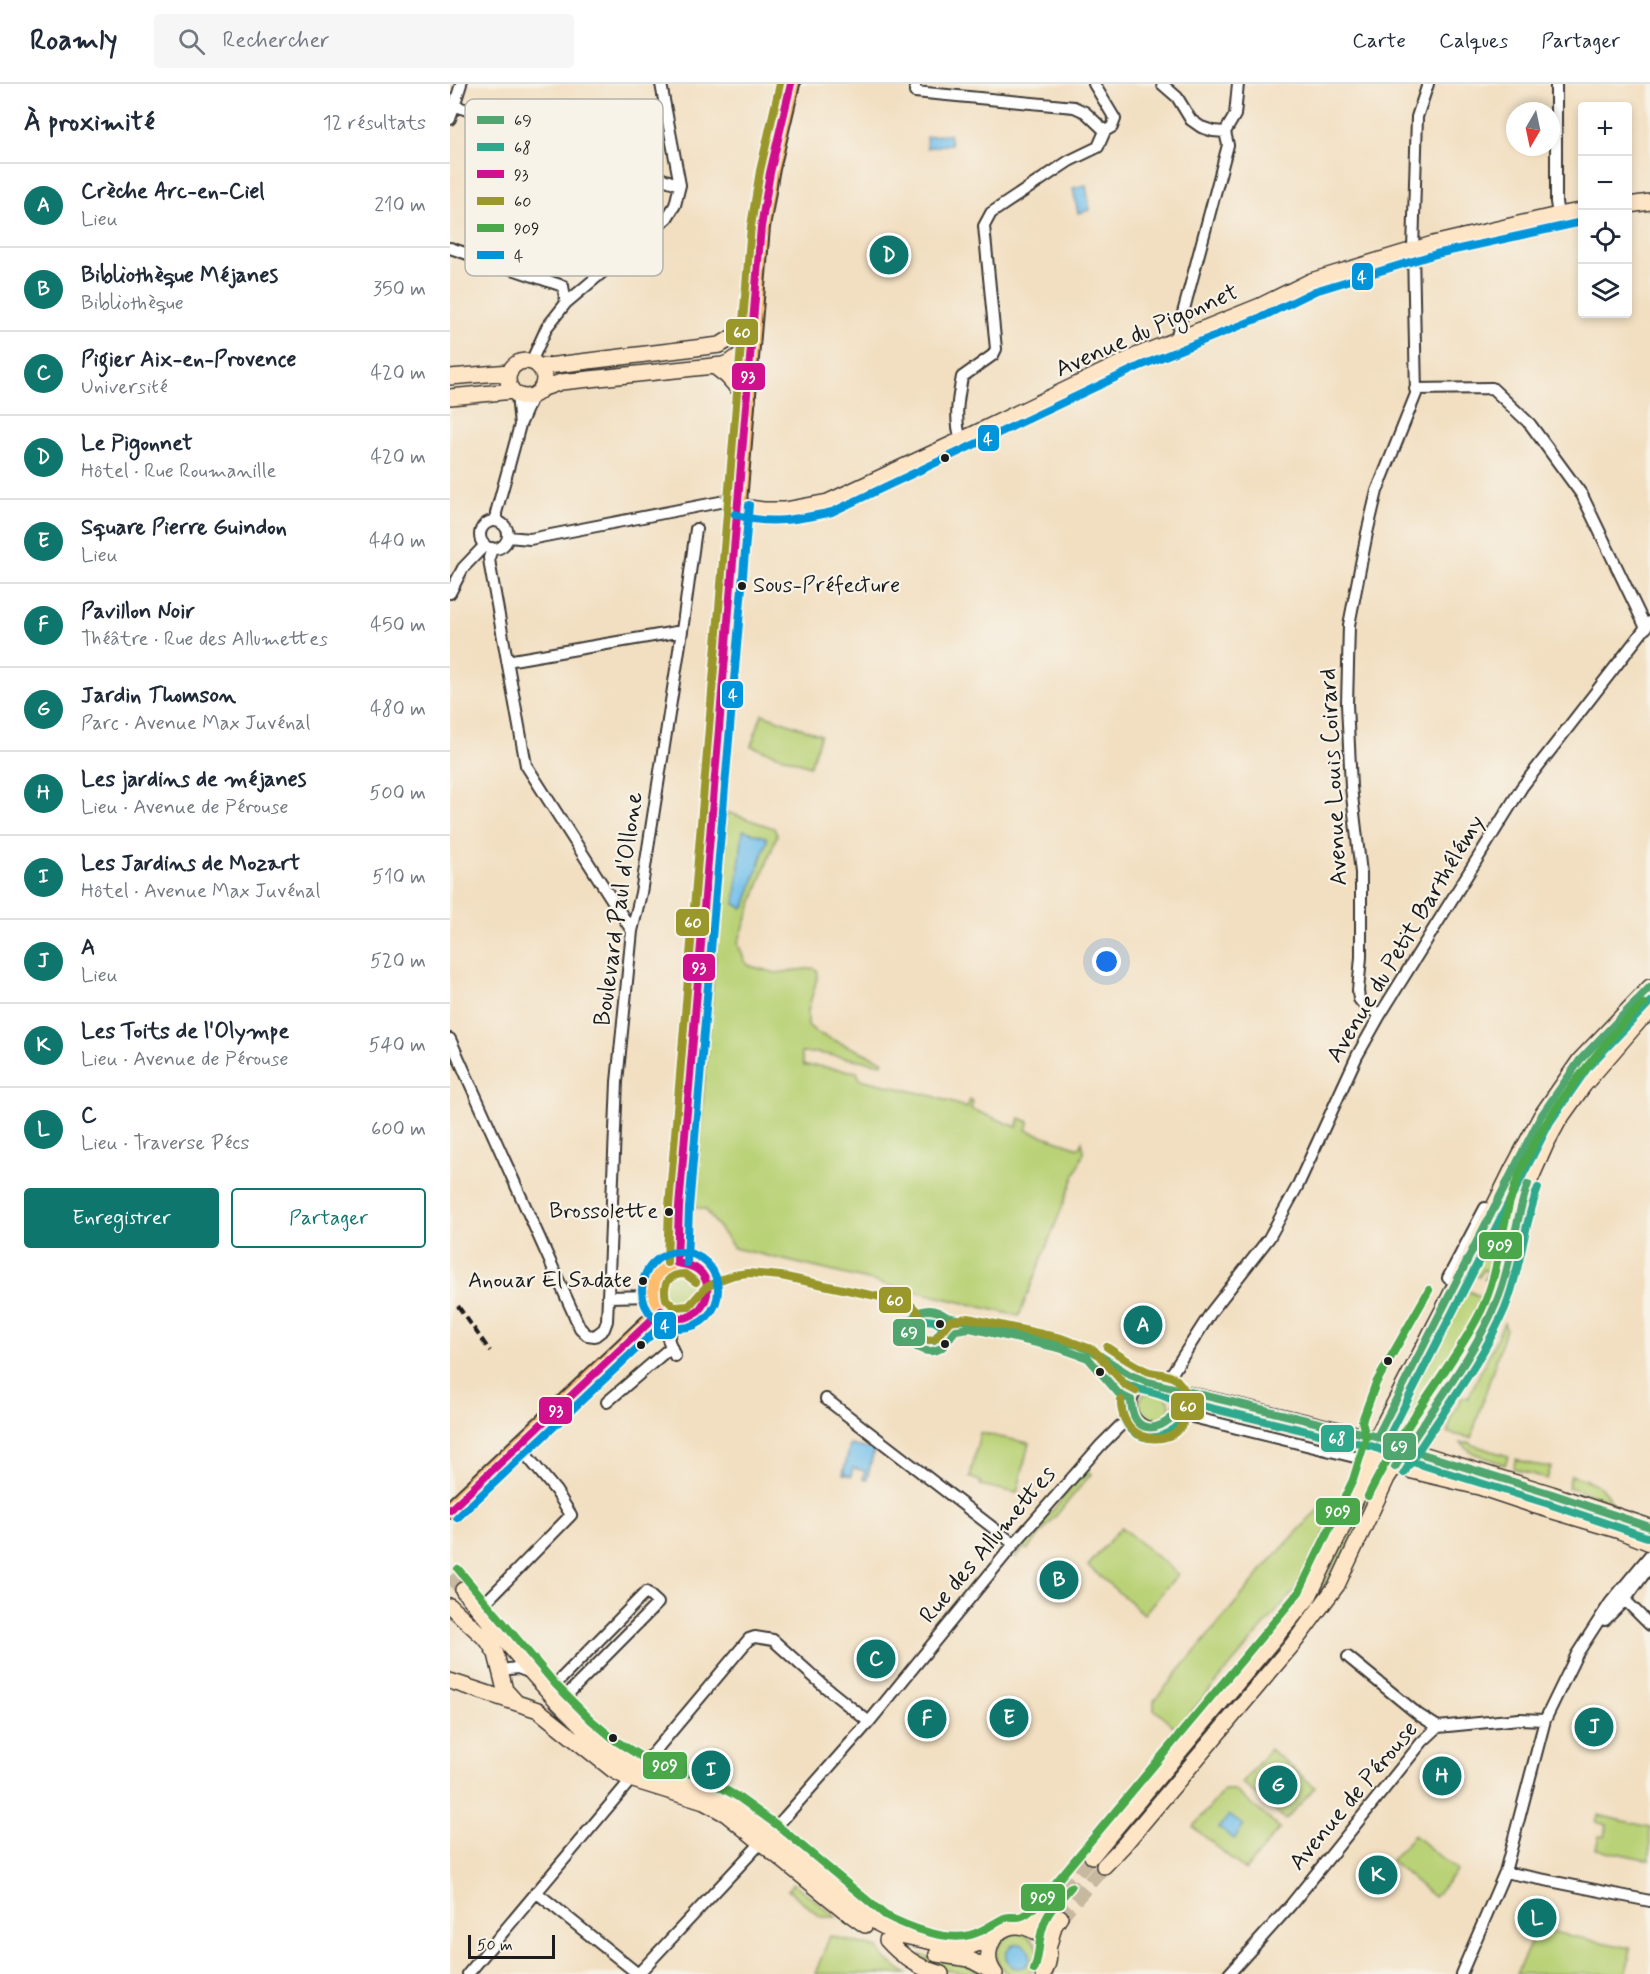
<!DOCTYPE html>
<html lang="fr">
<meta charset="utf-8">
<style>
body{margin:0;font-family:Mynerve,sans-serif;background:#f6f6f7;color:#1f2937}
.controls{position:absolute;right:18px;top:18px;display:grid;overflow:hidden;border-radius:6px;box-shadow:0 3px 9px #0003}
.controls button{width:54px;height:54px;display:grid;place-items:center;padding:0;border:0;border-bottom:2px solid #e0e1e3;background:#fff;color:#1f2937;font:30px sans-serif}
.compass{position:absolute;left:1056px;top:18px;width:54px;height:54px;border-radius:50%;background:#fff;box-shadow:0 3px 9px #0003;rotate:189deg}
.scale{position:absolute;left:18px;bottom:15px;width:87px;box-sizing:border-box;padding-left:6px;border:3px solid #1c1c1c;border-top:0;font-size:16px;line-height:21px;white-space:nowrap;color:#1c1c1c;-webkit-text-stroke:4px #f7f3e8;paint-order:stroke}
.you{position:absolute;left:657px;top:878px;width:21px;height:21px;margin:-15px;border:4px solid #fff;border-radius:50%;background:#1a73e8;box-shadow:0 0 0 9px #1a73e833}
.badge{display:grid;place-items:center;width:39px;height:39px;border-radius:50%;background:#0f766e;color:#fff;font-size:20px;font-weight:700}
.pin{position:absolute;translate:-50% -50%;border:3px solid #fff;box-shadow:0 2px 6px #0006}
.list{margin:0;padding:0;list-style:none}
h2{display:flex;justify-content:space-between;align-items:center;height:78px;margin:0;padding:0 24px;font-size:26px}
h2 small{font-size:20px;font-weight:400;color:#747a83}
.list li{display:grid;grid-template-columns:39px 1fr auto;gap:18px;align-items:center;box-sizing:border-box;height:84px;padding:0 24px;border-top:2px solid #e0e1e3}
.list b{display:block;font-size:22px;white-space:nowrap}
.list p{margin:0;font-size:20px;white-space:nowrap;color:#747a83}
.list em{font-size:20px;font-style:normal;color:#747a83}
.actions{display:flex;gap:12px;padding:18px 24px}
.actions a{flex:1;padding:14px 0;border:2px solid #0f766e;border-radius:6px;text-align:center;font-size:21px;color:#0f766e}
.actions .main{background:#0f766e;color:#fff}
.icon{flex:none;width:33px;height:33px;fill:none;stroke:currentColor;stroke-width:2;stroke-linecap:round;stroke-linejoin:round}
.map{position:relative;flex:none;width:1200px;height:1890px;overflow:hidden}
header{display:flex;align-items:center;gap:36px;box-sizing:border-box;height:84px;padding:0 30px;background:#fff;border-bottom:2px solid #e0e1e3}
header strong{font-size:28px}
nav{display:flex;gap:33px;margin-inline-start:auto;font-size:21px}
.search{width:420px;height:54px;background:#f6f6f7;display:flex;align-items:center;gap:15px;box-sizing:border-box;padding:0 21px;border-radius:6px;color:#747a83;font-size:22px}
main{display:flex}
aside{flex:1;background:#fff}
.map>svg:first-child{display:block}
.green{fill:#bad277;stroke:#6b774a;stroke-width:1.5}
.water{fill:#71c0ec;stroke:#466e84;stroke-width:1.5}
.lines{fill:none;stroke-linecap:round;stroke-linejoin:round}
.secondary-tunnel{stroke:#c7b8a0;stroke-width:15;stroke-dasharray:15 8;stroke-linecap:butt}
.street-casing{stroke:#3c3935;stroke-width:14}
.secondary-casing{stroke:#3c3935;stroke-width:18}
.primary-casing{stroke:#3c3935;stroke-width:20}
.street{stroke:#fff;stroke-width:10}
.secondary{stroke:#fee5c5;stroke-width:15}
.primary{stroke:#fcbd6e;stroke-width:16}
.rail{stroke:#1c1c1c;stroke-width:4;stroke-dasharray:9 4.5;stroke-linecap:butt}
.bus-1-casing{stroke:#f7f3e8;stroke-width:12}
.bus-2-casing{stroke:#f7f3e8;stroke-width:12}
.bus-3-casing{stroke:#f7f3e8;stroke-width:12}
.bus-4-casing{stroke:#f7f3e8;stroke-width:12}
.bus-5-casing{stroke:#f7f3e8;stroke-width:12}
.bus-6-casing{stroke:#f7f3e8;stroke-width:12}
.bus-1{stroke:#50a66e;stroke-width:8}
.bus-2{stroke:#2fa98d;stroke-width:8}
.bus-3{stroke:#d0108c;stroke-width:8}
.bus-4{stroke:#9a972b;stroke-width:8}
.bus-5{stroke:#4aa84a;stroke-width:8}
.bus-6{stroke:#0095db;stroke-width:8}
.bus-dot{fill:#1c1c1c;stroke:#f7f3e8;stroke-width:2}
.labels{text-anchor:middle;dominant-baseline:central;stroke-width:4.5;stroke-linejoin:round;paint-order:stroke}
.bus-label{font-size:22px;fill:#1c1c1c;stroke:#f7f3e8;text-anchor:end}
.street-label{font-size:24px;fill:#1c1c1c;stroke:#f7f3e8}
.key{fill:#f7f3e8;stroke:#b5b2ab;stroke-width:1.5}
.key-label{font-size:16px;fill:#1c1c1c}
.line-badge{stroke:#f7f3e8;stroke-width:2}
.badge-label{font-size:16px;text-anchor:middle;font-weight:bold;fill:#fff}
</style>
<header>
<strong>Roamly</strong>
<div class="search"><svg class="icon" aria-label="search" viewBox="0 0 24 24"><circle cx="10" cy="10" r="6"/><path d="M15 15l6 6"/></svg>Rechercher</div>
<nav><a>Carte</a><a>Calques</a><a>Partager</a></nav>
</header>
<main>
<aside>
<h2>À proximité<small>12 résultats</small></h2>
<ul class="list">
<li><span class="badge">A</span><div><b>Crèche Arc-en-Ciel</b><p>Lieu</p></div><em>210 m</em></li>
<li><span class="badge">B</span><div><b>Bibliothèque Méjanes</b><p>Bibliothèque</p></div><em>350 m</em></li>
<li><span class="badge">C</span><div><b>Pigier Aix-en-Provence</b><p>Université</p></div><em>420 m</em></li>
<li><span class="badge">D</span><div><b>Le Pigonnet</b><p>Hôtel · Rue Roumanille</p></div><em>420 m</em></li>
<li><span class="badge">E</span><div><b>Square Pierre Guindon</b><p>Lieu</p></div><em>440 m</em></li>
<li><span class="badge">F</span><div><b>Pavillon Noir</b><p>Théâtre · Rue des Allumettes</p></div><em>450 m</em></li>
<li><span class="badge">G</span><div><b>Jardin Thomson</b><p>Parc · Avenue Max Juvénal</p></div><em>480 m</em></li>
<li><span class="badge">H</span><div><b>Les jardins de méjanes</b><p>Lieu · Avenue de Pérouse</p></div><em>500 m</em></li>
<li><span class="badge">I</span><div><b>Les Jardins de Mozart</b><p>Hôtel · Avenue Max Juvénal</p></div><em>510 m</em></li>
<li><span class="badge">J</span><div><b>A</b><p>Lieu</p></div><em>520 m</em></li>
<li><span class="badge">K</span><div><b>Les Toits de l'Olympe</b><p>Lieu · Avenue de Pérouse</p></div><em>540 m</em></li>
<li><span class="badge">L</span><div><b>C</b><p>Lieu · Traverse Pécs</p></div><em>600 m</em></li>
</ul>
<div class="actions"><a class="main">Enregistrer</a><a>Partager</a></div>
</aside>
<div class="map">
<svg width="1200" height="1890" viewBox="0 0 1200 1890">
<rect width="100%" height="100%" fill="#f7f3e8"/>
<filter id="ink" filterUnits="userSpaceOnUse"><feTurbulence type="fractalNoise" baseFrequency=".0167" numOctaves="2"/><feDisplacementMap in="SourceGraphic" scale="12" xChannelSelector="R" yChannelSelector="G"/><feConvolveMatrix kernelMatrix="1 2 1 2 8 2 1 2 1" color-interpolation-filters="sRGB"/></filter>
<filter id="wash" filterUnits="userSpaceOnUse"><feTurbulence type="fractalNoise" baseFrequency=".008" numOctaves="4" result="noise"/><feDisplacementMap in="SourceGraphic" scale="24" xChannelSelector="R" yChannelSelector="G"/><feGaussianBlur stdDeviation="1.35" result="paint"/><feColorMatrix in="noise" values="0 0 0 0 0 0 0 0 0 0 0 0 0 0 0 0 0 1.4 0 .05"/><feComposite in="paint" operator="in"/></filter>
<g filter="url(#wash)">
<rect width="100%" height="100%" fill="#f2dfc1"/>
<path class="green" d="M312,630L371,651L360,682L301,662Z
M277,728L324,744L327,751L288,859L295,878L300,882L326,889L363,884L367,886L368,891L358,926V941L367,949L433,977L432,980L368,969H351L354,982H368L407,988L410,995L483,1012L517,1024L520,1016L523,1017L521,1025L567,1043L570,1034L579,1038L576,1046L629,1064L632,1057L634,1068L569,1232L284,1164L255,1125L244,1123Z
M1200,916V922L1148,977L1064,1123L1047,1194L1042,1198L1034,1195L1038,1188L1033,1185L1029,1193L1021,1190L1086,1060L1113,1013L1145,974Z
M211 1207a21 21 0 1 1 42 0a21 21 0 1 1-42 0Z
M1014,1205C1033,1213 1040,1216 1030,1237L964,1334L947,1330Z
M1054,1239L1056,1245L1021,1354L998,1349L1002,1331L1013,1312L1018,1314Z
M688 1323a16 16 0 1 1 32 0a16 16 0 1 1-32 0Z
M750,1315L885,1348L883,1351L842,1345L749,1322Z
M530,1349L579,1359L567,1409L530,1401L531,1398L520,1393Z
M1011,1359H1021L1023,1361L1058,1372L1055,1381L1023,1369Z
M1066,1375L1081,1380L1101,1383L1097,1395L1063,1384Z
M637,1386L641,1390L577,1466L574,1464L566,1474L564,1472Z
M1121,1391C1136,1396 1155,1400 1160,1417L1118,1403Z
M878,1415L886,1426L848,1502L727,1645L704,1625V1617L821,1476Z
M912,1419L917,1421L878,1503L861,1528L748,1663L744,1659L866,1512L878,1492Z
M671,1443L728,1490L694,1530L638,1482Z
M739,1664L743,1668L646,1784L642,1780Z
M820,1665L865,1703L836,1736L792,1699Z
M774,1706H784L830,1744L795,1786L743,1743Z
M1148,1731L1200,1743V1776L1146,1765L1149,1752L1155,1753L1157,1741L1146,1738Z
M964,1751L1007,1787L984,1813L941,1777Z
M343,1799L386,1833H371L338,1806Z
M1087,1845L1181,1864L1176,1890H1066Z
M547 1871a21 21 0 1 1 42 0a21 21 0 1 1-42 0Z
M380,1852L428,1864L435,1875L457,1890H365Z
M471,1871L488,1876L515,1880L536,1890C511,1890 493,1887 469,1878Z"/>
<path class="water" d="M499,50L501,60L477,64L476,53Z
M636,101L640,126L628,129L623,104Z
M293,746L316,753L317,757L295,823L292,824L285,820Z
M400,1361L424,1366L417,1395H413L415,1387L403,1384L401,1392L393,1390Z
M779,1731L794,1742L784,1755L769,1744Z
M556 1872a12 12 0 1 1 24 0a12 12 0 1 1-24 0Z"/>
</g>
<g filter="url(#ink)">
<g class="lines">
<path class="secondary-tunnel" d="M0,1492L13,1506
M598,1823L642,1772
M610,1833L654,1782"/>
<g class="street-casing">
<path id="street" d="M465,0V8L624,23L635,28L655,47L662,43L665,35L644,0
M712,0L727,13L741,36L751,43L763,47L775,48L785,31L788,0
M1106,0V118L1108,131
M0,20L230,101
M0,35L11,0
M0,164L113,202L116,219
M726,255L778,61L775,48
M81,278L97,243L116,219L217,134L225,121L230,101L211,0
M965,305L1042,304L1080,340L1132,411L1196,544
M67,311L70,341
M511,356C504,334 508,315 512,293L543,271L546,265L534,142L541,129L619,77L648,63L655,47
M46,437V429L70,341L83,311
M30 451a14 14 0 1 1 28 0a14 14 0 1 1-28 0Z
M58,453L80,455L280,416L289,420
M42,464L39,474L40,482L76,681L182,847
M0,509L13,484L35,461
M57,577L232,547
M930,931L913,920L909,915L908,907L911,873V789L901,703L897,620L899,541L917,449L927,407L966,310L963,166L967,33L978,0
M0,955L130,1244L137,1251L145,1252L154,1245L157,1237L167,998L182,847L191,809L232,547L246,445
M998,1194L1035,1124
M158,1213L203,1212
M225,1272L218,1255L226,1234
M681 1321a23 23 0 1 1 46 0a23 23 0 1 1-46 0Z
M715,1300L762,1227L819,1154L847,1103L907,972L930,931L1072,703L1200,538
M720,1304L927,1353
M376,1315L564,1460
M157,1318L221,1263
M726,1329L921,1377
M1175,1516L1200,1541
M29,1525L121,1431L106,1407L68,1361
M1155,1536L1175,1516L1200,1482
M898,1573L969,1631L988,1643
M50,1586L68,1584L81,1589
M98,1608L196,1508L208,1519L109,1619
M1055,1788L1200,1817
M86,1808L188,1890
M18,1890L299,1555L305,1553L323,1556L374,1602L419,1638
M188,1890L335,1733L419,1638L564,1460L650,1362L670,1342L684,1334
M779,1890L840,1822L972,1658L988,1643L1069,1635L1095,1636
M1011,1890L1055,1788L1095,1636L1127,1570L1160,1519L1200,1471"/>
</g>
<g class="secondary-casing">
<path id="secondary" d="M1178,121L1200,118
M58 295a18 18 0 1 1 36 0a18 18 0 1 1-36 0Z
M264,282L277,292L298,316
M89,283L270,261L286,251L305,225
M0,293L60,288
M91,305L111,298L273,281C286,277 294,268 302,258
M0,313L63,307
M289,420L299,424L313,426H335L378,418L524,350L686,272L810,222L861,197L983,160L1108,131L1132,127
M927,1353L956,1365L1102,1410L1200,1443
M921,1377L1029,1403L1083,1421L1167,1446L1200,1459
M13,1506L82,1589L109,1619L134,1644L173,1675L190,1685L252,1705L282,1721L320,1749L429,1840L450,1851L506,1863L521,1862L545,1853
M0,1522L38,1557L46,1570L55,1606L65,1617
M0,1597L88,1626L163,1686L180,1695L254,1718L276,1730L394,1826L415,1841
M642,1772L858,1514L911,1405L921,1377L927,1353L998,1216L1062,1086L1091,1032L1130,976L1200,903
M654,1782L674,1761L843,1560L887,1501L937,1394L972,1340L993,1311L1040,1233L1057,1186L1072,1114L1096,1060L1109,1036L1134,1001L1190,936L1200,929
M576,1843L598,1823
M437,1856C452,1873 469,1884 491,1890
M598,1865L604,1842L610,1833
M487,1870L519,1875L543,1888
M545,1890C539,1882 537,1873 540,1863C553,1821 618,1849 593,1890"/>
</g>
<g class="primary-casing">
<path id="primary" d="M202 1206a28 28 0 1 1 56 0a28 28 0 1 1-56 0Z
M227,1179L229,1123L311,143L320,89L341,0
M0,1426L211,1227"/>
</g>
<use href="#street" class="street"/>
<use href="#secondary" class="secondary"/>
<use href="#primary" class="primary"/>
<path class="rail" d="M8,1222L40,1267"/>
<g class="bus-1-casing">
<path id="bus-1" d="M681,1316L669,1310L638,1274L609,1264L520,1244L506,1246C500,1251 498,1260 491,1264C486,1267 479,1268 473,1266C443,1257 463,1208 497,1233L628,1261L646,1269L680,1291L698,1298L927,1353L956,1365L1102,1410L1200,1443
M681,1316C682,1349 707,1351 726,1329
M927,1353L1091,1032L1130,976L1200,903
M945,1383C978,1329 1021,1278 1046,1219C1062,1181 1064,1139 1078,1100"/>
</g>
<g class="bus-2-casing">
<path id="bus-2" d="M476,1236L484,1237L494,1243L484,1256H476L469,1249L470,1242Z
M686,1307L674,1299C688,1307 704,1307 718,1314L924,1363L953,1375L1099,1420L1197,1453
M671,1316C672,1358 708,1365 734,1336
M936,1358L1100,1038L1138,983L1200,918
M954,1389C987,1334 1030,1283 1055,1224C1071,1185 1073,1143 1088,1104"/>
</g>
<g class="bus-3-casing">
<path id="bus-3" d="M227,1179L229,1123L311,143L320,89L341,0
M211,1227C216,1230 223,1234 229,1234C255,1235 269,1198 245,1184C240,1181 233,1180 227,1179
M0,1426L211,1227"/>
</g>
<g class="bus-4-casing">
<path id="bus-4" d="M217,1179L219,1122L301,142L310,87L330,0
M246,1198L235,1190C219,1190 212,1199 216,1215L224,1223L239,1222L255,1204L270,1196L284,1191L298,1189L331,1192L459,1219L466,1226L469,1232L471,1251L477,1256L485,1255L500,1237L518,1234L611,1254L644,1266L676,1302L686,1307
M657,1263C669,1271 683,1281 697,1287C707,1291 717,1288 727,1296C734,1303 738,1312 738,1321C738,1367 670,1366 671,1316"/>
</g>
<g class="bus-5-casing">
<path id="bus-5" d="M918,1412C934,1380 953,1349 973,1319C993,1289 1015,1259 1031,1227C1048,1192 1050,1154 1060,1117C1077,1060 1115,1008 1153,963C1166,948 1178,932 1194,920
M8,1485L106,1601L141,1636L166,1657L195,1675L256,1695L288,1713L327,1741L435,1831C456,1842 496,1858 520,1851C533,1848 542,1840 554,1834C560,1831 566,1835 572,1832C577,1831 583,1824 587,1821L849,1508L903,1396L916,1354L912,1337L926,1299L979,1206
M584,1886C590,1872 588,1857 593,1843C597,1827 611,1815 621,1803"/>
</g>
<g class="bus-6-casing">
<path id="bus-6" d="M285,430C316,442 350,435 382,428L690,282L814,232L865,207L986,170L1132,138
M192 1206a38 38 0 1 1 76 0a38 38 0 1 1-76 0Z
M237,1179L239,1124L299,421
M7,1434L218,1235"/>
</g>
<use href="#bus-1" class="bus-1"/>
<use href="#bus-2" class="bus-2"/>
<use href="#bus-3" class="bus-3"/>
<use href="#bus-4" class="bus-4"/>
<use href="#bus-5" class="bus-5"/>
<use href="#bus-6" class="bus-6"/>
</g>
</g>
<g class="bus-dot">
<circle cx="495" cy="374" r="5"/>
<circle cx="292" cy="502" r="5"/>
<circle cx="219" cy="1128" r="5"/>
<circle cx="193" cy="1197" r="5"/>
<circle cx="490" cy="1240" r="5"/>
<circle cx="495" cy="1260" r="5"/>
<circle cx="191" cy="1261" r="5"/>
<circle cx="938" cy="1277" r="5"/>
<circle cx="650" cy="1288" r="5"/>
<circle cx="163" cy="1654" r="5"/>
</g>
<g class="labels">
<g class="bus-label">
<text x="303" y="502" text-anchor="start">Sous-Préfecture</text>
<text x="208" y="1128">Brossolette</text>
<text x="182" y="1197">Anouar El Sadate</text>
</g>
<g class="street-label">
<text transform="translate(697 247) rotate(-24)">Avenue du Pigonnet</text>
<text transform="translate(884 693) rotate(-93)">Avenue Louis Coirard</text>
<text transform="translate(169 825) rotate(-82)">Boulevard Paul d'Ollone</text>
<text transform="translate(956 855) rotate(-59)">Avenue du Petit Barthélémy</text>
<text transform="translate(538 1461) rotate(-50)">Rue des Allumettes</text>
<text transform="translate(904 1712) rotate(-50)">Avenue de Pérouse</text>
</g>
</g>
<rect x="15" y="15" width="198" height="177" rx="9" class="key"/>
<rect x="27" y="32" width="27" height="8" fill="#50a66e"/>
<rect x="27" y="59" width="27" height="8" fill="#2fa98d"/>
<rect x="27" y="86" width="27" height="8" fill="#d0108c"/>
<rect x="27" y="113" width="27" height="8" fill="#9a972b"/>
<rect x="27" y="140" width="27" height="8" fill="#4aa84a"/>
<rect x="27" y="167" width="27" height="8" fill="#0095db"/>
<g class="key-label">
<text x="64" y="42">69</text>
<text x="64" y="69">68</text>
<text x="64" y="96">93</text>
<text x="64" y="123">60</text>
<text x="64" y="150">909</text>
<text x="64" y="177">4</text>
</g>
<g class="line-badge">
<rect x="901" y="178" width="23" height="29" rx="6" fill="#0095db"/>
<rect x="275" y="234" width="34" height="28" rx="6" fill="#9a972b"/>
<rect x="281" y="278" width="35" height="29" rx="6" fill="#d0108c"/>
<rect x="527" y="340" width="23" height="28" rx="6" fill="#0095db"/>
<rect x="271" y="596" width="23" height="29" rx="6" fill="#0095db"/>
<rect x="225" y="824" width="35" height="29" rx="6" fill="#9a972b"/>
<rect x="232" y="869" width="34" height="29" rx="6" fill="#d0108c"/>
<rect x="1028" y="1147" width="45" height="29" rx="6" fill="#4aa84a"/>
<rect x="428" y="1202" width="34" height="28" rx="6" fill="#9a972b"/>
<rect x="203" y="1227" width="24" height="29" rx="6" fill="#0095db"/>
<rect x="442" y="1234" width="34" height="29" rx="6" fill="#50a66e"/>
<rect x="720" y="1308" width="35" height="29" rx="6" fill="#9a972b"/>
<rect x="88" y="1312" width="35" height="29" rx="6" fill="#d0108c"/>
<rect x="870" y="1340" width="35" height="29" rx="6" fill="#2fa98d"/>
<rect x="932" y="1348" width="35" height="29" rx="6" fill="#50a66e"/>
<rect x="865" y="1413" width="46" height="29" rx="6" fill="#4aa84a"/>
<rect x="192" y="1667" width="46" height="29" rx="6" fill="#4aa84a"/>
<rect x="570" y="1799" width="46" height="29" rx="6" fill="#4aa84a"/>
</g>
<g class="badge-label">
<text x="912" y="198">4</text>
<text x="292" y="254">60</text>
<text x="298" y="298">93</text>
<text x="538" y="360">4</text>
<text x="283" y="616">4</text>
<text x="243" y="844">60</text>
<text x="249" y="889">93</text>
<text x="1050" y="1167">909</text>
<text x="445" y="1222">60</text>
<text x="215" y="1247">4</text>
<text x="459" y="1254">69</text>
<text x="738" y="1328">60</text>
<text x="106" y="1332">93</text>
<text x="887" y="1360">68</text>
<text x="949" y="1368">69</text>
<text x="888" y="1433">909</text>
<text x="215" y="1687">909</text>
<text x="593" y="1819">909</text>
</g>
</svg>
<div class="controls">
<button>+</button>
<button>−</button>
<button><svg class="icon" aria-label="locate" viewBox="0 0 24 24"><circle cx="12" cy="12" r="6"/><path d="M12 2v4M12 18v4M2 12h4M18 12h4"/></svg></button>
<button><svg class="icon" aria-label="layers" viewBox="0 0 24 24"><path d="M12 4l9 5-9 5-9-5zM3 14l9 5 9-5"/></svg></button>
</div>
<svg class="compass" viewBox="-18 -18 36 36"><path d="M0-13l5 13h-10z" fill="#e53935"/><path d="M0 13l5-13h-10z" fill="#747a83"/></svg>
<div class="scale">50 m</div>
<div class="you"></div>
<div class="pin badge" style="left:693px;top:1241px">A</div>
<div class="pin badge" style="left:609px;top:1496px">B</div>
<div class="pin badge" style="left:426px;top:1575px">C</div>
<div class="pin badge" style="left:439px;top:171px">D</div>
<div class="pin badge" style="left:559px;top:1634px">E</div>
<div class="pin badge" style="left:477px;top:1635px">F</div>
<div class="pin badge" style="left:828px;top:1701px">G</div>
<div class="pin badge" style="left:992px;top:1692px">H</div>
<div class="pin badge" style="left:261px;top:1686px">I</div>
<div class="pin badge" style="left:1144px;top:1643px">J</div>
<div class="pin badge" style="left:928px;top:1791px">K</div>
<div class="pin badge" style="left:1087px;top:1834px">L</div>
</div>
</main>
